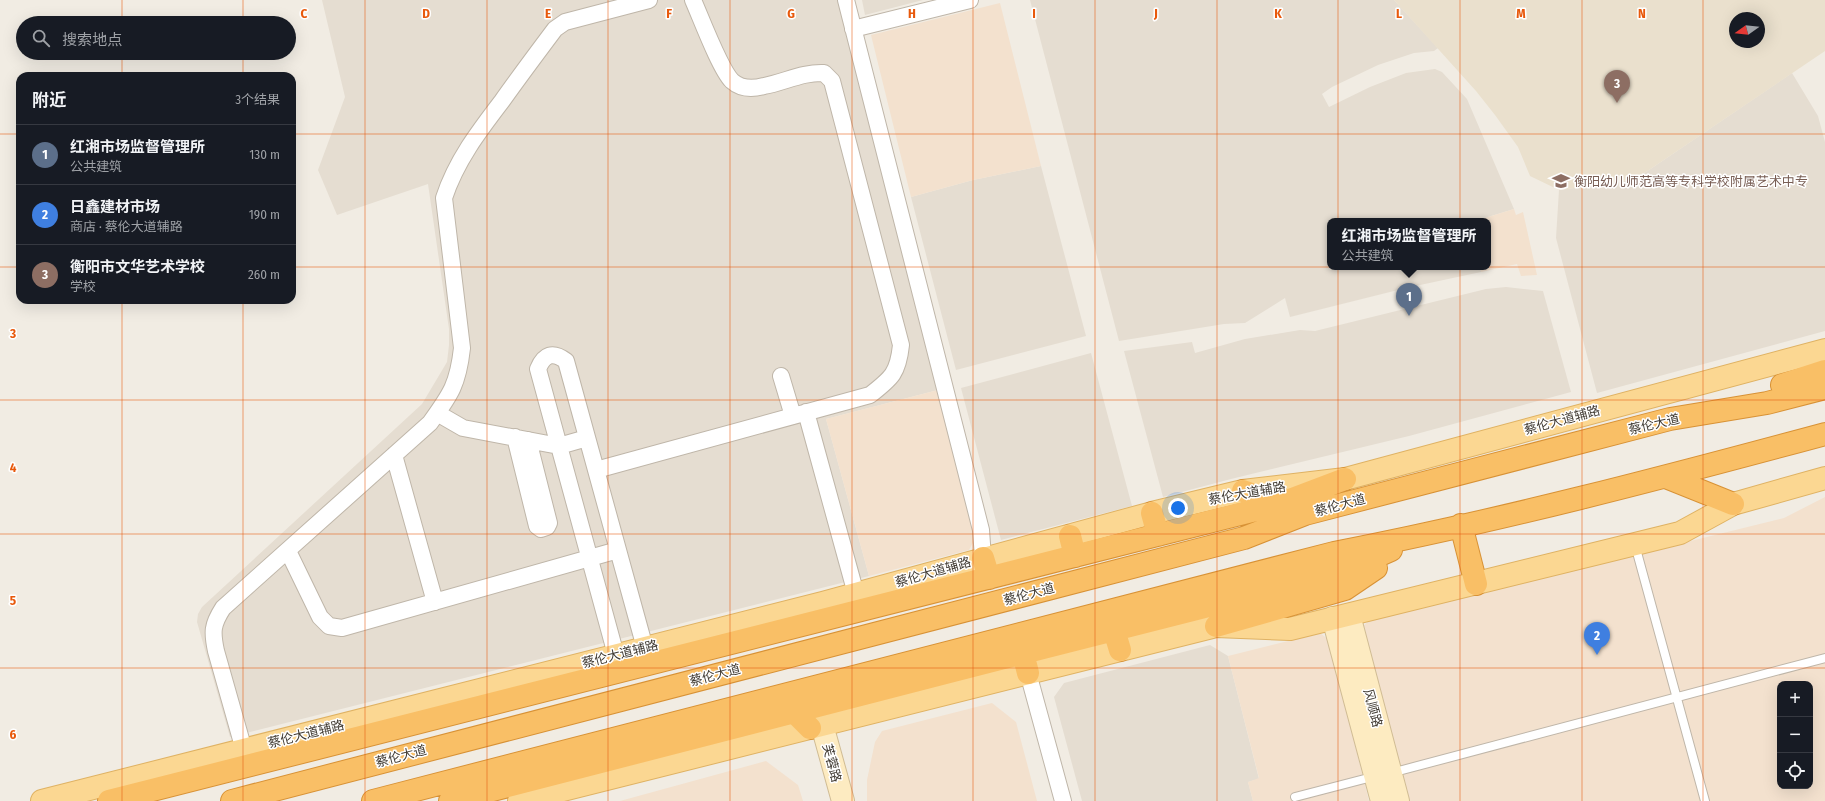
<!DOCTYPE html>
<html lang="zh">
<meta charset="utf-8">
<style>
body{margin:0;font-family:"Fira Sans Condensed","Noto Sans SC",sans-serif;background:#242831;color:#f1f3f6}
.controls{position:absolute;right:12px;bottom:12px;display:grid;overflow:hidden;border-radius:8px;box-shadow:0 4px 16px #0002}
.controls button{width:36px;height:36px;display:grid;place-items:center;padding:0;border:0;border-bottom:1px solid #363941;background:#171b24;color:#f1f3f6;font:20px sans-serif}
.compass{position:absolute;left:1729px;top:12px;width:36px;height:36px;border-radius:50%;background:#171b24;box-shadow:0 4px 16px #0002;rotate:255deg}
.you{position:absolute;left:1178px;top:508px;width:14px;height:14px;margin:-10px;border:3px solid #fff;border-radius:50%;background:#1a73e8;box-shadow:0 0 0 6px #1a73e833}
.badge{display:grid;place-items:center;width:26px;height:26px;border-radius:50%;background:#7c3aed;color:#fff;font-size:13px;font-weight:700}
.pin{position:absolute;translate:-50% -33px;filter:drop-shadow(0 1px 2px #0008)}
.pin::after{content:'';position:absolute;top:21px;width:14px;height:12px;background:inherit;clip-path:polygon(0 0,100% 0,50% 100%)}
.popup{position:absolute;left:1327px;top:218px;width:164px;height:52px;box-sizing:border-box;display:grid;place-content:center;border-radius:8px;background:#171b24;filter:drop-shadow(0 1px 3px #0005);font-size:13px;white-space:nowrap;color:#9ea1a6}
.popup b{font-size:15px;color:#f1f3f6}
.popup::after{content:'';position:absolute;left:50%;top:100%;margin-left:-8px;border:8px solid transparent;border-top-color:#171b24}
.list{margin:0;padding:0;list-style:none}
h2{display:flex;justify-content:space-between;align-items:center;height:52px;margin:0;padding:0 16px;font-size:17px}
h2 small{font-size:13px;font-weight:400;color:#9ea1a6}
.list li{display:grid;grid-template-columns:26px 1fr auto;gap:12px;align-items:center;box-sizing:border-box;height:60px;padding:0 16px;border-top:1px solid #363941}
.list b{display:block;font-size:15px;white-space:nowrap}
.list p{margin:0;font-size:13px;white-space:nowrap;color:#9ea1a6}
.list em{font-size:13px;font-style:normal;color:#9ea1a6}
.icon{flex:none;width:22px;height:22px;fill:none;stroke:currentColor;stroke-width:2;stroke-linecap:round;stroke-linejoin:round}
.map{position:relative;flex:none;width:1825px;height:801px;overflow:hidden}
.search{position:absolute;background:#171b24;box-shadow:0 4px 16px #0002;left:16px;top:16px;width:280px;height:44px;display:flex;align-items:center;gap:10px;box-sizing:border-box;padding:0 14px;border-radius:22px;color:#9ea1a6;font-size:15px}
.panel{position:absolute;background:#171b24;box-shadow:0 4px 16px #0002;left:16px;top:72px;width:280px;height:232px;border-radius:12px}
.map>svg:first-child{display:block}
.residential{fill:#e5ddd1}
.commercial{fill:#f3e1ce;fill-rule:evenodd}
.education{fill:#eae0cd;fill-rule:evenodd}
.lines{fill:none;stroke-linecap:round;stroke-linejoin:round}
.lane-casing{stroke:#bfb6a9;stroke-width:10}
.street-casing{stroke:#bfb6a9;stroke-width:18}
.secondary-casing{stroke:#d0bc94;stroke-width:24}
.primary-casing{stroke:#dfb263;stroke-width:24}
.highway-casing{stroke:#d89236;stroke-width:24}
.lane{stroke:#fff;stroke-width:8}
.street{stroke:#fff;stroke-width:16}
.secondary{stroke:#fdebc1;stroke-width:22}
.primary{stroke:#fbd792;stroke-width:22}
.highway{stroke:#f9bf66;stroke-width:22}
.grid{fill:none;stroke:#e8590c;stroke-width:1;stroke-opacity:0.55}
.labels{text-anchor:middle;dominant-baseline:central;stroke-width:3;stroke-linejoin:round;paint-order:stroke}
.education-label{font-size:13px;fill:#785e54;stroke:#fff;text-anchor:start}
.street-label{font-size:13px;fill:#423c34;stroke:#fff}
.grid-label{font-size:13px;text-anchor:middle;font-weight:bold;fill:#e8590c;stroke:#fff;stroke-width:3;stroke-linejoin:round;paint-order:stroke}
</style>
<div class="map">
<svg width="1825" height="801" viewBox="0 0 1825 801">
<rect width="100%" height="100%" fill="#f1ece3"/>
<path class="residential" d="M322,0H838L938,390L826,419L869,576L230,737L197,622L198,614L202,607L422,404L447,362L449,345V329L428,184L337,215L318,170L345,97Z
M862,0H923L865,15Z
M1030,0H1394L1438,48L1434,51L1414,53L1378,65L1332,87L1322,94L1329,107L1370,87L1406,73L1435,69L1442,72L1467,99L1514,209L1475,221H1330V267H1480L1481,272L1406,288L1290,317L1285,298L1245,323L1224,324L1119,341Z
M1792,73L1818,116L1825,142V331L1597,393L1556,238L1559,190L1624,181L1646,172Z
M1041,166L1086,336L956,370L911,197L973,180Z
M1506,287L1543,291L1571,392L1409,436L1231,479L1163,497L1124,351L1192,342L1195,353L1245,339L1300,330L1315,331L1486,289Z
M1091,353L1132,506L1001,540L961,388Z
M1210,645L1228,656L1259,779L1248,782L1253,801H1082L1054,697L1064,683Z"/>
<path class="commercial" d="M1000,3L1041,166L973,180L911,197L871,35Z
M1514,209L1516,215L1523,212L1537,275L1521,276L1517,264L1481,272L1480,267H1488V221H1475Z
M938,390L976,537L969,550L869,576L826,419Z
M1825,497V801H1408L1362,627L1370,620L1784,518ZM1780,684H1810V786H1780Z
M1320,633L1329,640L1369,801H1253L1248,782L1259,778L1228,656Z
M992,703L1016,722L1037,801H867V780L875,742L882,731Z
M766,761L798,785L803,801H620Z"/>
<path class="education" d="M1394,0H1825V51L1646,172L1624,181L1559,190L1530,176L1518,147L1495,115L1476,91ZM1735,18H1759V42H1735Z"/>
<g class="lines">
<g class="lane-casing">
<path id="lane" d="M1635,545L1705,801
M1391,773L1825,658
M1295,797L1376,776"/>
</g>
<g class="street-casing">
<path id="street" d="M846,0L981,530L983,558
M853,29L970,0
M781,376L793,416
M806,412L856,594
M437,413L463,428L559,446L587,438
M515,437L537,526L541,529L547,527L549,523L528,440
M394,455L435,602
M596,470L870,395C892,378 898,373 901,345L832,81L824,73C803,72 785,82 764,86C753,89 741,89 732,81C720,69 701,18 693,0
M288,551L320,617L329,626L342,628L618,550
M616,655L538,369C544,354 553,351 566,361L645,648
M1028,673L1063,801
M244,750L216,651C212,632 212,625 223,608L430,423C451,394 458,384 462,348L444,198C456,161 479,131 502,101C519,77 537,53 555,29L565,22L649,0"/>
</g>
<g class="secondary-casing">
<path id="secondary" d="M1349,615L1398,801
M1333,618L1382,801
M822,725L843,801"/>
</g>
<g class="primary-casing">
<path id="primary" d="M42,801L823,603L1152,513L1243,491L1345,479L1825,350
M519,801L1216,626L1290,629L1680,533L1733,504L1825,478"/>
</g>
<g class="highway-casing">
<path id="highway" d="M1782,385L1825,371
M1666,477L1733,504
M1243,491L1279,504L1345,479
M1152,513L1158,535
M1461,525L1476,584
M1070,536L1075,556
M983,558L989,578
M1216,626L1345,589L1376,568
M1114,630L1120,650
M1023,653L1028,673
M794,712L810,728
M109,801L1279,504L1305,514
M232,801L1244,538L1305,514L1670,419L1767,403L1825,388
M373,801L1334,553C1499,521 1662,478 1825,434
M450,801L949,672L1339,573L1391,550"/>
</g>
<use href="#lane" class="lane"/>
<use href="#street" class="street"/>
<use href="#secondary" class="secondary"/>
<use href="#primary" class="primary"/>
<use href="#highway" class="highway"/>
</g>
<path class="grid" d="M122,0V23M243,0V23M365,0V801M487,0V801M608,0V801M730,0V801M852,0V801M973,0V801M1095,0V801M1217,0V801M1338,0V801M1460,0V801M1582,0V801M1703,0V801M122,53V76M243,53V76M0,134H20M292,134H1825M0,267H20M292,267H1825M122,300V801M243,300V801M0,400H1825M0,534H1825M0,668H1825"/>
<defs>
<g id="school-bare" transform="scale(1.38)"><path d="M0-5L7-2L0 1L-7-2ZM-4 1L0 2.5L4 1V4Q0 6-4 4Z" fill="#8d6e63" stroke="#fff" stroke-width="2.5" paint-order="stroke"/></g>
</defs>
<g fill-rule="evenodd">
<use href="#school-bare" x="1561" y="181"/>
</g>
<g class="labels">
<g class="education-label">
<text x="1574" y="181">衡阳幼儿师范高等专科学校附属艺术中专</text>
</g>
<g class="street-label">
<text transform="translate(1562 420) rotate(-15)">蔡伦大道辅路</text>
<text transform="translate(1654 424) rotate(-13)">蔡伦大道</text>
<text transform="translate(1247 493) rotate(-10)">蔡伦大道辅路</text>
<text transform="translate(1340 505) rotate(-15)">蔡伦大道</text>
<text transform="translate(933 572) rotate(-16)">蔡伦大道辅路</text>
<text transform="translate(1029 594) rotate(-15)">蔡伦大道</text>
<text transform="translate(620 654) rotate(-14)">蔡伦大道辅路</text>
<text transform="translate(715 675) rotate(-15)">蔡伦大道</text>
<text transform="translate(1373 708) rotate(75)">风顺路</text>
<text transform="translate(306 734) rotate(-14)">蔡伦大道辅路</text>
<text transform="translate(401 756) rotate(-15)">蔡伦大道</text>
<text transform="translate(832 763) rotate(75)">芙蓉路</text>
</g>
</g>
<g class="grid-label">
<text x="304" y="18">C</text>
<text x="426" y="18">D</text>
<text x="548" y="18">E</text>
<text x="669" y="18">F</text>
<text x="791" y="18">G</text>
<text x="912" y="18">H</text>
<text x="1034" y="18">I</text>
<text x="1156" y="18">J</text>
<text x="1278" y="18">K</text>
<text x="1399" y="18">L</text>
<text x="1521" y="18">M</text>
<text x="1642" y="18">N</text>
<text x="13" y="338">3</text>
<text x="13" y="472">4</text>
<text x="13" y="605">5</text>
<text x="13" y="739">6</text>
</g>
</svg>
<div class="controls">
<button>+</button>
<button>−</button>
<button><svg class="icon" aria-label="locate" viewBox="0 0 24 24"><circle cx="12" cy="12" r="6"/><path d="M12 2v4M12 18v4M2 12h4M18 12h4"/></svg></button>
</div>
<svg class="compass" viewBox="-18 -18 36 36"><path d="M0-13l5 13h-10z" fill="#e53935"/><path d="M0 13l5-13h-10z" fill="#9ea1a6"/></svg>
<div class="you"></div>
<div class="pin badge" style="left:1409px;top:316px;background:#5c6f8a">1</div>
<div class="popup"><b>红湘市场监督管理所</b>公共建筑</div>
<div class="pin badge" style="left:1597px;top:655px;background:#3f7fe0">2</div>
<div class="pin badge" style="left:1617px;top:103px;background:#8d6e63">3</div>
<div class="search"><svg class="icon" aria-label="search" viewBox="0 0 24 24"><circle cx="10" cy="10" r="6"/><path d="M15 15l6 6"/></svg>搜索地点</div>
<section class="panel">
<h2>附近<small>3个结果</small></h2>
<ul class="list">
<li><span class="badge" style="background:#5c6f8a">1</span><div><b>红湘市场监督管理所</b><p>公共建筑</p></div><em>130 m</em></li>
<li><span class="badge" style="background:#3f7fe0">2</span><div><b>日鑫建材市场</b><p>商店 · 蔡伦大道辅路</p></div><em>190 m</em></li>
<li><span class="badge" style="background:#8d6e63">3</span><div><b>衡阳市文华艺术学校</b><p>学校</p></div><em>260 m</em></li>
</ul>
</section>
</div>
